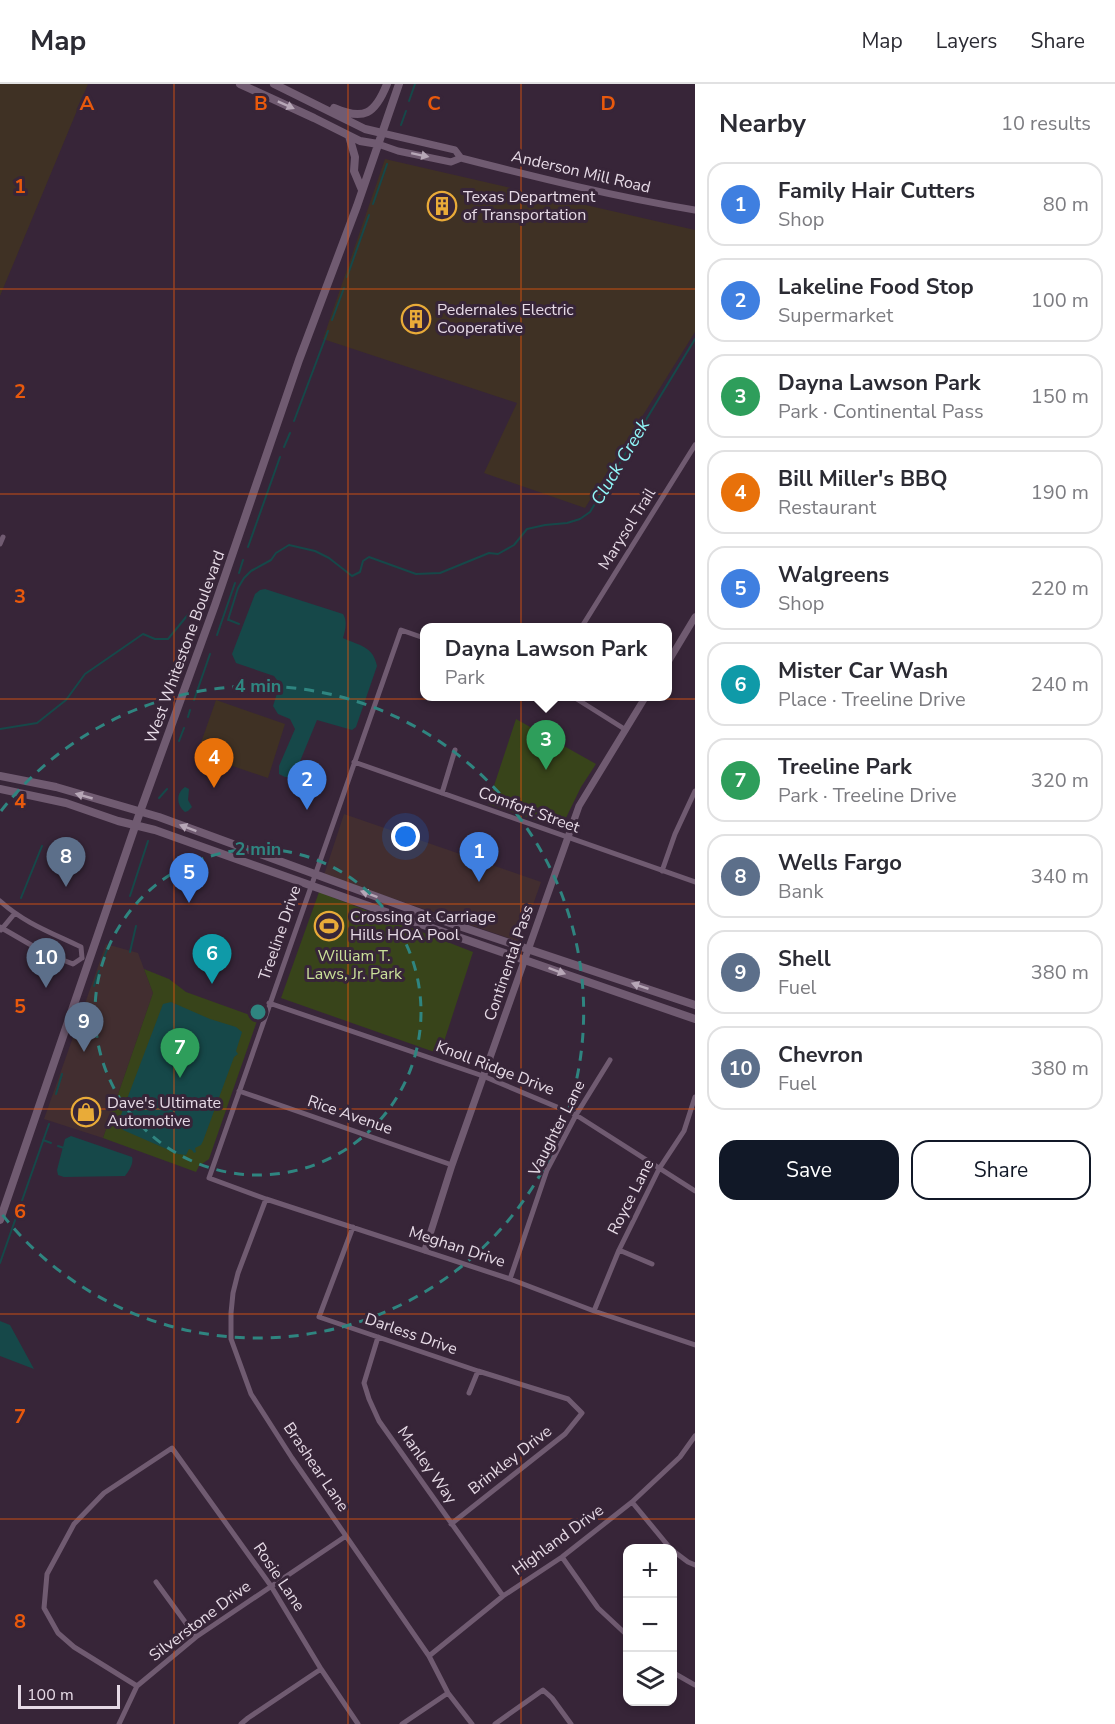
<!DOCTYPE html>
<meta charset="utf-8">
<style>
body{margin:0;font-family:"Nunito Sans",sans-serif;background:#f7f7f7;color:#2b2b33}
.controls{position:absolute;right:18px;bottom:18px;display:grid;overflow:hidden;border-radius:12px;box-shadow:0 3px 9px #0003}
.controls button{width:54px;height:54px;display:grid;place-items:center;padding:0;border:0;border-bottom:2px solid #e1e1e2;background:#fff;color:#2b2b33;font:30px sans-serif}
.scale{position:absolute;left:18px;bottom:15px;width:102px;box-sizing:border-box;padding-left:6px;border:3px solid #e6dae6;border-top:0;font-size:16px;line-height:21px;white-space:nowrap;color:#e6dae6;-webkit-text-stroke:4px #372538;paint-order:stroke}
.you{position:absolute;left:406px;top:753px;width:21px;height:21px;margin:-15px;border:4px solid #fff;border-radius:50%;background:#1a73e8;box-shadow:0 0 0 9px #1a73e833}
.badge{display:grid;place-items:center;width:39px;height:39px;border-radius:50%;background:#111827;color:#fff;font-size:20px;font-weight:700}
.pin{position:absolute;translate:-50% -50px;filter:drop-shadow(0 2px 3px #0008)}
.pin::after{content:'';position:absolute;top:32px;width:21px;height:18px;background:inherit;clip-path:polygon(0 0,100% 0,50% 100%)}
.popup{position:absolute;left:420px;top:539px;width:252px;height:78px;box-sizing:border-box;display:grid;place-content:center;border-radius:12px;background:#fff;filter:drop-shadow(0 2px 4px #0005);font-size:20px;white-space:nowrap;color:#7c7c81}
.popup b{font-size:22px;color:#2b2b33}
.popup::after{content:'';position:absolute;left:50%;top:100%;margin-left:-12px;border:12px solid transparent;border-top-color:#fff}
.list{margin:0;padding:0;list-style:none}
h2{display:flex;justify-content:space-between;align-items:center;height:78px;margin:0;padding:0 24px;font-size:26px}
h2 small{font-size:20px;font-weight:400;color:#7c7c81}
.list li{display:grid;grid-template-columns:39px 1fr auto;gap:18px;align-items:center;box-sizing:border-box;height:84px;margin:0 12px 12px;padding:0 12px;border:2px solid #e1e1e2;border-radius:18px}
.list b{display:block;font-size:22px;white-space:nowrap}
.list p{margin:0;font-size:20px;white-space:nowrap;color:#7c7c81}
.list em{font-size:20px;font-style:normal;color:#7c7c81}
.actions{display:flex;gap:12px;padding:18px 24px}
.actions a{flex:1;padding:14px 0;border:2px solid #111827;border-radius:18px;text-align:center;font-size:21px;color:#111827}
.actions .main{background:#111827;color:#fff}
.icon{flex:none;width:33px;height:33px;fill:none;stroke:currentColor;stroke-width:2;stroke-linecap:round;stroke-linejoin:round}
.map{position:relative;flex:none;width:695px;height:1640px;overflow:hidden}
header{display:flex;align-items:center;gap:36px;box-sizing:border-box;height:84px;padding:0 30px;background:#fff;border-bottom:2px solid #e1e1e2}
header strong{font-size:28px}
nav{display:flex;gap:33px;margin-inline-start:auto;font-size:21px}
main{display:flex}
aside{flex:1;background:#fff}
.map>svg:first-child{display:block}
.commercial{fill:#422e30}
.industrial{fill:#3f3124}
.green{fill:#38441a}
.water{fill:#164849}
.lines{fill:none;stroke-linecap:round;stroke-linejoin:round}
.stream{stroke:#164849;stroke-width:2}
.minor{stroke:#705b71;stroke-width:5}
.tertiary{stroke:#705b71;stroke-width:7}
.secondary{stroke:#705b71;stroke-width:8}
.oneway{fill:#b7a7b7}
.grid{fill:none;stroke:#e8590c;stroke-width:1.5;stroke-opacity:0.55}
.ring{fill:none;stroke:#2f8580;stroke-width:3;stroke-dasharray:10 8}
.labels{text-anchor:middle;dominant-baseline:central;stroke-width:6;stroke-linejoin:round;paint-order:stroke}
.street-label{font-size:16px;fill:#e6dae6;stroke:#372538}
.poi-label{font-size:16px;fill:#e6dae6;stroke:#372538;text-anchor:start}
.park-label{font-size:16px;fill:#cae099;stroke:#372538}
.water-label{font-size:18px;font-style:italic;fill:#91f7f9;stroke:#372538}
.grid-label{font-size:20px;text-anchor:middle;font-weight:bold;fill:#e8590c;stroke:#372538;stroke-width:6;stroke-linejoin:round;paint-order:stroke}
.centre{fill:#2f8580;stroke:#372538;stroke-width:3}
.ring-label{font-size:18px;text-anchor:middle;font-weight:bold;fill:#2f8580;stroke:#372538;stroke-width:6;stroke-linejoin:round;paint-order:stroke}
</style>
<header>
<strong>Map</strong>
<nav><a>Map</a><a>Layers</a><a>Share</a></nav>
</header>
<main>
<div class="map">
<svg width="695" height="1640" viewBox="0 0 695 1640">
<rect width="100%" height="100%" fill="#372538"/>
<path class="commercial" d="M344,730L541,798L520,858L324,791Z
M106,860L138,869L153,909L103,1054L44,1035Z"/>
<path class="industrial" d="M0,0H88L0,212Z
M385,75L695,146V248L585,424L484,389L517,319L323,255Z
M216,616L285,640L268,694L197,670Z"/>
<path class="green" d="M516,635L596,680L581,703L563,740L554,742L488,720Z
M319,808L473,868L440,970L281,914Z
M144,885L169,895L186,908L258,934L209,1075L199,1082L196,1088L103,1054L153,909Z"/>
<path class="water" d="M265,505L343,530C348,538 345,546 343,554C360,562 373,562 377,582L356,643L352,646L317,636L296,687L291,693H285L279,690V682L295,645L290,635L278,630L273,622L280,600L274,592L236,579L232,570L255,510L260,506Z
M185,703L189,705L188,716L192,723L188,727L185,728C176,721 176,709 185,703Z
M336,831L343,843L322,854L316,841Z
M171,918L210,935L236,943L242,948L236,967L238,970L234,973L203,1057L201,1061L195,1064L196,1068L194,1069L192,1066L189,1065L186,1071L178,1070L123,1046L120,1042L121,1031L163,920Z
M71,1052L132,1073C134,1079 129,1087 125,1092L64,1093L58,1091L57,1086L65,1055Z
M0,1237L10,1241L34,1285L0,1272Z"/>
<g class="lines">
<path class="stream" d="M409,17L415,0
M401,41L406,27
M373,120L387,80
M347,193L369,131
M332,236L344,204
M294,337L328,247
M284,363L290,349
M248,463L280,373
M239,489L243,476
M228,536L238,504L244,494L251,487L271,476L276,469L289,461L315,467L329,474L352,492L360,488L363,477L369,473L416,490L440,489L489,469L498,470L514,461L527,445L545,441L567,439L580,435L590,428L695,255
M229,536L239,540
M217,551L235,499
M194,616L210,570
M188,633L190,626
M0,645L37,639L66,616L85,590L143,550L155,555H168L191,527H199
M179,657L184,644
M159,714L167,705
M130,812L148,757
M21,814L42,762
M130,868L136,842
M103,876L108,863
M94,902L99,887
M80,941L87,923
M56,1010L62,990
M43,1056L51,1059
M58,1062L64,1064
M0,1179L49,1040"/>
<path class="minor" d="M0,460L3,453
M581,544L695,361
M424,554L401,546L209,1094L266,1115L510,1195L594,1227L695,1261
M572,612L626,646
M354,678L695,798
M442,709L455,666
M662,787L675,750L695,707
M0,817C24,839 52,849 81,863L82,874
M0,843L45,869L73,880L82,874
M1,846L15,829
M269,919L483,992L576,1031L695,1107
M239,1007L452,1081
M266,1115L238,1189L233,1209L231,1229V1255L251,1310L292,1374L429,1572L448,1609L472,1640
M353,1143L319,1233L478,1287L568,1315L582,1329L565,1350L451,1440
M619,1166L652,1180
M510,1195L547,1086L576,1031L610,976
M594,1227L619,1166L659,1085L684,1047L695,1013
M378,1253L364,1299L369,1315L379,1337L503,1512
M469,1309L478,1287
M632,1418L670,1464
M672,1466L688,1478L695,1481
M562,1473L598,1524L628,1552
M156,1498L196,1553
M429,1572L503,1512L562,1473L632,1418L680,1373L695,1352
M672,1588L695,1601
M137,1602L74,1563L58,1549L44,1524L47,1490L74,1440L104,1409L172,1364L271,1502L321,1585L358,1640
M119,1640L137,1602L196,1553L346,1452
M241,1640L248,1634L321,1585
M402,1640L448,1609
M495,1640L543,1606L552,1614L571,1640"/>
<path class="tertiary" d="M382,49L455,66L461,74C539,94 616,113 695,126
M378,60L398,67L451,78L461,74
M668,578L695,533
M425,1166L452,1081L579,722L646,612"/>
<path class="secondary" d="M240,0L314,34L360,57L378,60
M274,0L365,45L382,49
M334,24C364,37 375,30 387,0
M349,52L355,73L354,87L362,106
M0,692L56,703L159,733L432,833L695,921
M0,705L66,719L118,737L155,746L380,826L695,935
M0,1136L140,728L215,521L299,276L357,122L399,0"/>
</g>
<defs><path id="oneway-solid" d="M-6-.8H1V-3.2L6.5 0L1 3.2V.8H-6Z" transform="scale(1.5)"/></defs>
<g class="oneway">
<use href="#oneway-solid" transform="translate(286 21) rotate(24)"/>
<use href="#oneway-solid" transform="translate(420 71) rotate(12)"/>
<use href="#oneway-solid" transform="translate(84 712) rotate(-164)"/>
<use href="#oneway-solid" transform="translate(188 744) rotate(-159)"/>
<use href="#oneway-solid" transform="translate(369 810) rotate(-160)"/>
<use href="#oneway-solid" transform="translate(557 887) rotate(20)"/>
<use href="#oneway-solid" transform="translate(640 902) rotate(-161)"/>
</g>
<path class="grid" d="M174,0V1640M348,0V1640M521,0V1640M0,205H695M0,410H695M0,615H695M0,820H695M0,1025H695M0,1230H695M0,1435H695"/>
<g class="ring">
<circle cx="258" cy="928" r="163"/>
<path d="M1 727A326 326 0 1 1 1 1129"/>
</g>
<defs>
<g id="building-ring" transform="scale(1.5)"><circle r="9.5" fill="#372538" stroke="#e9ab38" stroke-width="1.5"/><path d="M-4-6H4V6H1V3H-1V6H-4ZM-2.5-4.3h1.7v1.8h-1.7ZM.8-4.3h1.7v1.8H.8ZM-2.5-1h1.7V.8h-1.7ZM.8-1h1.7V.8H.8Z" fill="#e9ab38"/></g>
<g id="stadium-ring" transform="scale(1.5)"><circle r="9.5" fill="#372538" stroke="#e9ab38" stroke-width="1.5"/><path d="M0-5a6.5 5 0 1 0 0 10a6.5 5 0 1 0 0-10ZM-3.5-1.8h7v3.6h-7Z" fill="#e9ab38"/></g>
<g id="shop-ring" transform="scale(1.5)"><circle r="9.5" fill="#372538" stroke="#e9ab38" stroke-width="1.5"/><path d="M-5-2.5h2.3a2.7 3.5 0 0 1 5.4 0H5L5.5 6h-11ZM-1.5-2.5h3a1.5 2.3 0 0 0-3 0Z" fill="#e9ab38"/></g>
</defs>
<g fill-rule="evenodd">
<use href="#building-ring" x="442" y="122"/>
<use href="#building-ring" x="416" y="235"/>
<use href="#stadium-ring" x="329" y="842"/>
<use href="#shop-ring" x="86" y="1028"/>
</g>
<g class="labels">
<g class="street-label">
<text transform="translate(581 88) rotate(13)">Anderson Mill Road</text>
<text transform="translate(627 445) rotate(-58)">Marysol Trail</text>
<text transform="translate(185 563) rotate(-70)">West Whitestone Boulevard</text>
<text transform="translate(529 726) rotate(20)">Comfort Street</text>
<text transform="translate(280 849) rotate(-71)">Treeline Drive</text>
<text transform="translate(509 879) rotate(-71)">Continental Pass</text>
<text transform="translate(495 984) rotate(21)">Knoll Ridge Drive</text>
<text transform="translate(350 1031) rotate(19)">Rice Avenue</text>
<text transform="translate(557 1044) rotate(-63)">Vaughter Lane</text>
<text transform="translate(631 1113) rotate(-63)">Royce Lane</text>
<text transform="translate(457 1163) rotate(18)">Meghan Drive</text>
<text transform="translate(411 1250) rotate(19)">Darless Drive</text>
<text transform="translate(510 1376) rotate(-38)">Brinkley Drive</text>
<text transform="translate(427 1381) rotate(55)">Manley Way</text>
<text transform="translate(316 1383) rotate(56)">Brashear Lane</text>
<text transform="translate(558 1456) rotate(-36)">Highland Drive</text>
<text transform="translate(279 1493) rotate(56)">Rosie Lane</text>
<text transform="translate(200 1537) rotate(-37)">Silverstone Drive</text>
</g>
<g class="poi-label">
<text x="463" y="113">Texas Department<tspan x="463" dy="18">of Transportation</tspan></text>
<text x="437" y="226">Pedernales Electric<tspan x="437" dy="18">Cooperative</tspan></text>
<text x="350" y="833">Crossing at Carriage<tspan x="350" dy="18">Hills HOA Pool</tspan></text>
<text x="107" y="1019">Dave's Ultimate<tspan x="107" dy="18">Automotive</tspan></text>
</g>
<g class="park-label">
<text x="354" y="872">William T.<tspan x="354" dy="18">Laws, Jr. Park</tspan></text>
</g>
<g class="water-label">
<text transform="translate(620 378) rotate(-59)">Cluck Creek</text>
</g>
</g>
<g class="grid-label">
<text x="87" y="26">A</text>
<text x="261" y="26">B</text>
<text x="434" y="26">C</text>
<text x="608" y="26">D</text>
<text x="20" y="109">1</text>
<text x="20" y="314">2</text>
<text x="20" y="519">3</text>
<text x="20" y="724">4</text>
<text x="20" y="929">5</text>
<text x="20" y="1134">6</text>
<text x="20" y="1339">7</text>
<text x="20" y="1544">8</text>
</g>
<circle cx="258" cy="928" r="9" class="centre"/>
<g class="ring-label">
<text x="258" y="608">4 min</text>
<text x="258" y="771">2 min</text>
</g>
</svg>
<div class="controls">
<button>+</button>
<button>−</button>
<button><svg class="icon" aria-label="layers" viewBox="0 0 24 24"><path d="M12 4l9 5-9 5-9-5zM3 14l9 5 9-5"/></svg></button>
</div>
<div class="scale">100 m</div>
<div class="you"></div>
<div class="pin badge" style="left:479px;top:798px;background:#3f7fe0">1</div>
<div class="pin badge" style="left:307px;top:726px;background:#3f7fe0">2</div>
<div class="pin badge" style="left:546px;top:686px;background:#2e9e5b">3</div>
<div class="popup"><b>Dayna Lawson Park</b>Park</div>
<div class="pin badge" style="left:214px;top:704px;background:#e8710a">4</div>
<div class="pin badge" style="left:189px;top:819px;background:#3f7fe0">5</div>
<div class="pin badge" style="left:212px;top:900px;background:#0f9aa8">6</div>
<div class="pin badge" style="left:180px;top:994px;background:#2e9e5b">7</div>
<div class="pin badge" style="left:66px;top:803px;background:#5c6f8a">8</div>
<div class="pin badge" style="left:84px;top:968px;background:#5c6f8a">9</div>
<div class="pin badge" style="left:46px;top:904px;background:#5c6f8a">10</div>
</div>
<aside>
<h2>Nearby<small>10 results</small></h2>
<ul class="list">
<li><span class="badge" style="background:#3f7fe0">1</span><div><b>Family Hair Cutters</b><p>Shop</p></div><em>80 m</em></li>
<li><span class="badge" style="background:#3f7fe0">2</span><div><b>Lakeline Food Stop</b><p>Supermarket</p></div><em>100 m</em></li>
<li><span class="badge" style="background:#2e9e5b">3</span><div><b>Dayna Lawson Park</b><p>Park · Continental Pass</p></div><em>150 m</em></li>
<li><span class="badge" style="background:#e8710a">4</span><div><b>Bill Miller's BBQ</b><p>Restaurant</p></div><em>190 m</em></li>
<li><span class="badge" style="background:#3f7fe0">5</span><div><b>Walgreens</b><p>Shop</p></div><em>220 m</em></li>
<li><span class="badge" style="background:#0f9aa8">6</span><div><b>Mister Car Wash</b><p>Place · Treeline Drive</p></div><em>240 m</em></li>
<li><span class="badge" style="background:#2e9e5b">7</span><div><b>Treeline Park</b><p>Park · Treeline Drive</p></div><em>320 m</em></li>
<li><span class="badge" style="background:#5c6f8a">8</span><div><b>Wells Fargo</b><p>Bank</p></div><em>340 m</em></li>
<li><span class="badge" style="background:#5c6f8a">9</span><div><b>Shell</b><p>Fuel</p></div><em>380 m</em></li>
<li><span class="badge" style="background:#5c6f8a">10</span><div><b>Chevron</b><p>Fuel</p></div><em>380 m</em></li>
</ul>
<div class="actions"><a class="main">Save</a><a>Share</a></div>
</aside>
</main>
